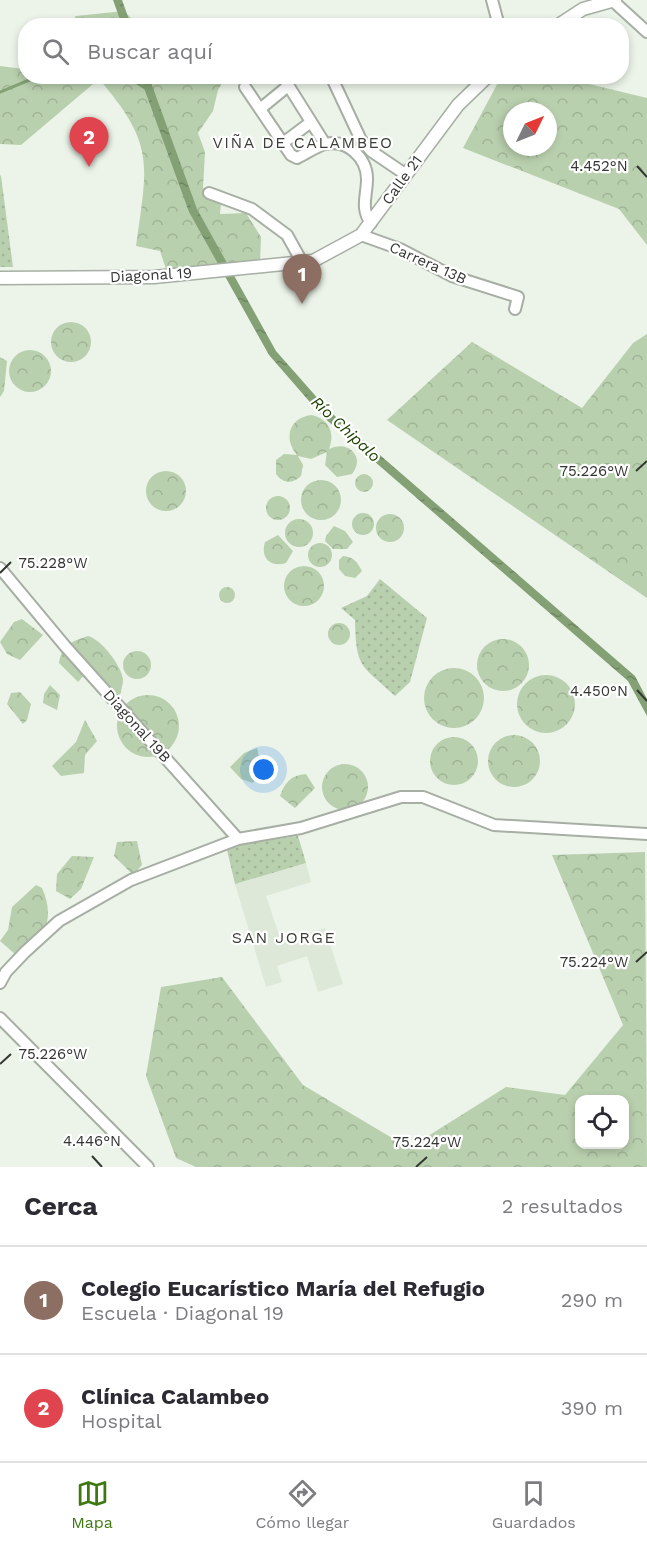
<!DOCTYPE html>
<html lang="es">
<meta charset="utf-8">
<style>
body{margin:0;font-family:"Work Sans",sans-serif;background:#f7f7f7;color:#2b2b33}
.controls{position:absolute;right:18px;bottom:18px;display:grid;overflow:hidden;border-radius:12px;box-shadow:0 3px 9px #0003}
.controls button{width:54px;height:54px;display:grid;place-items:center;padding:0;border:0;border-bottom:2px solid #e1e1e2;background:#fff;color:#2b2b33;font:30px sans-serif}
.compass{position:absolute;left:503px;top:102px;width:54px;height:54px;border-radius:50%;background:#fff;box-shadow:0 3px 9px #0003;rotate:47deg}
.you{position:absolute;left:264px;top:770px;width:21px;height:21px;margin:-15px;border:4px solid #fff;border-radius:50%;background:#1a73e8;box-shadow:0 0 0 9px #1a73e833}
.badge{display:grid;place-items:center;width:39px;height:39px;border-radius:50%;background:#3d7810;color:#fff;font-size:20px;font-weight:700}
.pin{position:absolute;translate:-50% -50px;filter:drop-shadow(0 2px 3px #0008)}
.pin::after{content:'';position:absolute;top:32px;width:21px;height:18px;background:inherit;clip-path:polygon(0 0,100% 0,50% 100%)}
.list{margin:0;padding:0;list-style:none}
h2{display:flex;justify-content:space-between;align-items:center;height:78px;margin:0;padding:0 24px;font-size:26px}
h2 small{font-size:20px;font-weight:400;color:#7c7c81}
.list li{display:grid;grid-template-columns:39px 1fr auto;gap:18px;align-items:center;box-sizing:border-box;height:108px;padding:0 24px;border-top:2px solid #e1e1e2}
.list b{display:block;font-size:22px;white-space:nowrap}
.list p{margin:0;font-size:20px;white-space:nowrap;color:#7c7c81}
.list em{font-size:20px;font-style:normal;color:#7c7c81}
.icon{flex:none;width:33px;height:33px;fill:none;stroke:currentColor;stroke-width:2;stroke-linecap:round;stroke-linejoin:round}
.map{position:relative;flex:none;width:647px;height:1167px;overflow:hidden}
.search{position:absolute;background:#fff;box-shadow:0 3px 9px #0003;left:18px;right:18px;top:18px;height:66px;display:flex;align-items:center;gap:15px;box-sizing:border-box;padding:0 21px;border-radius:24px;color:#7c7c81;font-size:22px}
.sheet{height:294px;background:#fff}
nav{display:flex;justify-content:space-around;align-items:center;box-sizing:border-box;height:84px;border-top:2px solid #e1e1e2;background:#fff;font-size:16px;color:#7c7c81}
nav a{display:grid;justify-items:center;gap:3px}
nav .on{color:#3d7810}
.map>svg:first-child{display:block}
.built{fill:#dde8d8}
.grass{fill:url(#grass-dots)}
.forest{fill:url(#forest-crowns);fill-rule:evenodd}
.water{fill:url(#water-ripples)}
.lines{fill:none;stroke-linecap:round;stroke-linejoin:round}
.stream{stroke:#84a176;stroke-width:3}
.minor-casing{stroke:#a7aea4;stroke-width:14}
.tertiary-casing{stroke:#a7aea4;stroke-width:15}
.minor{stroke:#fff;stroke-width:10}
.tertiary{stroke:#fff;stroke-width:12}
.ticks{fill:none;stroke:#333632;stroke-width:2}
.labels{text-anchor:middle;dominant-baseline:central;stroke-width:4.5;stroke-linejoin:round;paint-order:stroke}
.street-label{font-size:15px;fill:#333632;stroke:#fff}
.neighbourhood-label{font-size:16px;letter-spacing:1.5px;fill:#3a3f37;stroke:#fff}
.water-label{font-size:16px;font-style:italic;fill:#1c4200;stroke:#fff}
.ticks-label{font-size:15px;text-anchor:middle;fill:#333632;stroke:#fff;stroke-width:4.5;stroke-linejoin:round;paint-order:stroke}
</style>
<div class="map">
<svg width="647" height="1167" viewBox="0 0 647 1167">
<defs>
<pattern id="grass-dots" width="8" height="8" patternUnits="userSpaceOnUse" patternTransform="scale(1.5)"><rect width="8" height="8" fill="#b9d0ae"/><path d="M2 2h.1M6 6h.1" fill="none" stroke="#a0b396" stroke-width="1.8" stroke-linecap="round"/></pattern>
<pattern id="forest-crowns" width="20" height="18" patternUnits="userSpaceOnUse" patternTransform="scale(1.5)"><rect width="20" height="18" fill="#b9d0ae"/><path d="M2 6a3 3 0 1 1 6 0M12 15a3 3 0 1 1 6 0" fill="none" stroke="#a0b396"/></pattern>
<pattern id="water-ripples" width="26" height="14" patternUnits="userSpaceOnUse" patternTransform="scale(1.5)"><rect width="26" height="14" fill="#84a176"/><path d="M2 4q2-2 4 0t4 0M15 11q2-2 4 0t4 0" fill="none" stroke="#6d8461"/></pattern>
</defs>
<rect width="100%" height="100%" fill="#ecf4e9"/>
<path class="built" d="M306,863L311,882L266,896L281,941L325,928L343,984L318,992L307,956L277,966L282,982L266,987L235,884Z"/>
<path class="grass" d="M0,175L1,176L13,267H0Z
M380,579L427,618L410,682L395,696C361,664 356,669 355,620L341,608L367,596Z
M298,836L306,863L235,884L227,850L242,844Z"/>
<path class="forest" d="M124,11L138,25L66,26L76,16Z
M0,66L23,69L25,66L26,76L226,77L218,90L213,111L198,133L205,152L203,188L222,193L220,214L246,213L261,237L260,265L166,269L160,251L136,246C147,165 156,145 99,79L21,145L0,144Z
M501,77H560L647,98V245L619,209L463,148ZM512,111H548V147H512Z
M51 342a20 20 0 1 1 40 0a20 20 0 1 1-40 0Z
M647,334V598L387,420L472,342L582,408L633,343Z
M9 371a21 21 0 1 1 42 0a21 21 0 1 1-42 0Z
M0,357L7,361L4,391L0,397Z
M312,415C330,420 335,433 329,449C348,439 366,457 352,474L337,477L325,465L327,452L311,459L298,456L303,465L301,476C293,484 283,484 276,474V460L284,454L297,455C283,439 289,417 312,415Z
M146 491a20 20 0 1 1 40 0a20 20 0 1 1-40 0Z
M355 483a9 9 0 1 1 18 0a9 9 0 1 1-18 0Z
M301 500a20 20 0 1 1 40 0a20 20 0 1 1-40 0Z
M266 508a12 12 0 1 1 24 0a12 12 0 1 1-24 0Z
M352 524a11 11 0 1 1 22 0a11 11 0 1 1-22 0Z
M376 528a14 14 0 1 1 28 0a14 14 0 1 1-28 0Z
M285 533a14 14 0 1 1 28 0a14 14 0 1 1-28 0Z
M334,526L345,531L353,542L347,549H333L325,541L326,536Z
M278,535L293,551L286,563C270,568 260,557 265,542Z
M308 555a12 12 0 1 1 24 0a12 12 0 1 1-24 0Z
M343,556C354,557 357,562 362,571L355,578L345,576L339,569V560Z
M284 586a20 20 0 1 1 40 0a20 20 0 1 1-40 0Z
M219 595a8 8 0 1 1 16 0a8 8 0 1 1-16 0Z
M22,619L43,635L20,660L7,654L0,642L14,622Z
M328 634a11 11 0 1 1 22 0a11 11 0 1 1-22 0Z
M88,636C101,639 121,665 123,679C123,684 121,689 121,693L119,695L88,671L78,682L59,663C62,644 71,642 88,636Z
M477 665a26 26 0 1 1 52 0a26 26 0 1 1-52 0Z
M123 665a14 14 0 1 1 28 0a14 14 0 1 1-28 0Z
M424 698a30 30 0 1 1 60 0a30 30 0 1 1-60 0Z
M517 704a29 29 0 1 1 58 0a29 29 0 1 1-58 0Z
M50,685L60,695L57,710L43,703L44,694Z
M20,692L31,704L27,720L23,724L7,704L11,693Z
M117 726a31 31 0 1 1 62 0a31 31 0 1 1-62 0Z
M85,720L97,741L85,755L84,773L61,776L52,766L76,742Z
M488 761a26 26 0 1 1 52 0a26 26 0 1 1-52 0Z
M430 761a24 24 0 1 1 48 0a24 24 0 1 1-48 0Z
M257,748L261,766L253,783L241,779L230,767L244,753Z
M322 787a23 23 0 1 1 46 0a23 23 0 1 1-46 0Z
M306,774L315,788L295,808L280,796C285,782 291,775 306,774Z
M137,841L142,865L133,875L114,856L117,842Z
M645,852L647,1167H196L176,1158L146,1076L161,987L222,977L303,1085L409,1148L506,1087L565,1095L623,1025L552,855ZM580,1100H624V1144H580Z
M72,856L94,857L81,889L70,899L56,891L57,874Z
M36,885L42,888C50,905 52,928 35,941C29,947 21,948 15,954L0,941L8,930L12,907Z"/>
<path class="water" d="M113,0H122L131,25H122Z
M140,77H149L197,209L276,351L328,410L635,676L647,699V716L628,681L322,416L269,355L189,212Z"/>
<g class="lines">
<path class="stream" d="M126,76L145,88
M0,92L39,76"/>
<g class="minor-casing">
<path id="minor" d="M492,0L499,26
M612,0L647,32
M331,76L361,140L371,151L405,174
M283,77L325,144
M245,87L291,155L297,158C306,154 316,146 326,144C347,139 367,158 367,179C367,196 360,208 371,223
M260,109L288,86
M283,143L311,122
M209,193L252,209L287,235L302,262
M361,235L400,249L452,276L518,297L515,309
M0,568L65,646L238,839
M0,983L6,972L25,952L59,921L131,880L238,839L301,828L401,797H423L494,825L647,834
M0,1018L148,1167"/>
</g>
<g class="tertiary-casing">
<path id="tertiary" d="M557,26L583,9L615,0
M0,278L154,277L313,261L361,235L458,105L488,76"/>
</g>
<use href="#minor" class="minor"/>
<use href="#tertiary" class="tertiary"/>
</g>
<path class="ticks" d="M637,166L647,177M636,471L647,461M0,573L11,562M637,690L647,701M636,962L647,952M0,1064L11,1054M92,1156L102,1167M416,1167L427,1157"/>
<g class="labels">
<g class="street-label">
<text transform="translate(402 180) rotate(-54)">Calle 21</text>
<text transform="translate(428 263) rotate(24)">Carrera 13B</text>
<text transform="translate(151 275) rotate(-3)">Diagonal 19</text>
<text transform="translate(137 726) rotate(48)">Diagonal 19B</text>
</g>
<g class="neighbourhood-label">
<text x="303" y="142">VIÑA DE CALAMBEO</text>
<text x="284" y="937">SAN JORGE</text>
</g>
<g class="water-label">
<text transform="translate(346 429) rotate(43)">Río Chipalo</text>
</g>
</g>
<g class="ticks-label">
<text x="599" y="171">4.452°N</text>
<text x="594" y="476">75.226°W</text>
<text x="53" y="568">75.228°W</text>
<text x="599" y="696">4.450°N</text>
<text x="594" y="967">75.224°W</text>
<text x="53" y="1059">75.226°W</text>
<text x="92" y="1146">4.446°N</text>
<text x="427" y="1147">75.224°W</text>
</g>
</svg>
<div class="controls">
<button><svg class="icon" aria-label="locate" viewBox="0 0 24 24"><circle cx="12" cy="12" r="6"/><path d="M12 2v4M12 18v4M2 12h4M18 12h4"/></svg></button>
</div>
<svg class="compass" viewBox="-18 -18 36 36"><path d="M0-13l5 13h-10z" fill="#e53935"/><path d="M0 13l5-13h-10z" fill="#7c7c81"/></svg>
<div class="you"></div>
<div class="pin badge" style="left:302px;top:304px;background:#8d6e63">1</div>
<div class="pin badge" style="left:89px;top:167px;background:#e0444e">2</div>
<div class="search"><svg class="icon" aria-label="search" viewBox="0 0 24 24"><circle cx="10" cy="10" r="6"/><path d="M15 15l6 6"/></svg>Buscar aquí</div>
</div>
<section class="sheet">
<h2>Cerca<small>2 resultados</small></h2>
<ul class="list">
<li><span class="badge" style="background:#8d6e63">1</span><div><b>Colegio Eucarístico María del Refugio</b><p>Escuela · Diagonal 19</p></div><em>290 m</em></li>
<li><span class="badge" style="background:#e0444e">2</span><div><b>Clínica Calambeo</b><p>Hospital</p></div><em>390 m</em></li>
</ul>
</section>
<nav>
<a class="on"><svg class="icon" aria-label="map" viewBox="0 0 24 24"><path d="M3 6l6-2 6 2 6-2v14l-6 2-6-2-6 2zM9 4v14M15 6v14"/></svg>Mapa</a>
<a><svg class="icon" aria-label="directions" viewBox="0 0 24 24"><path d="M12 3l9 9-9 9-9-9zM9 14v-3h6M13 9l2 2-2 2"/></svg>Cómo llegar</a>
<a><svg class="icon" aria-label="saved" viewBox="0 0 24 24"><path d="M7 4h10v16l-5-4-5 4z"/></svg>Guardados</a>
</nav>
